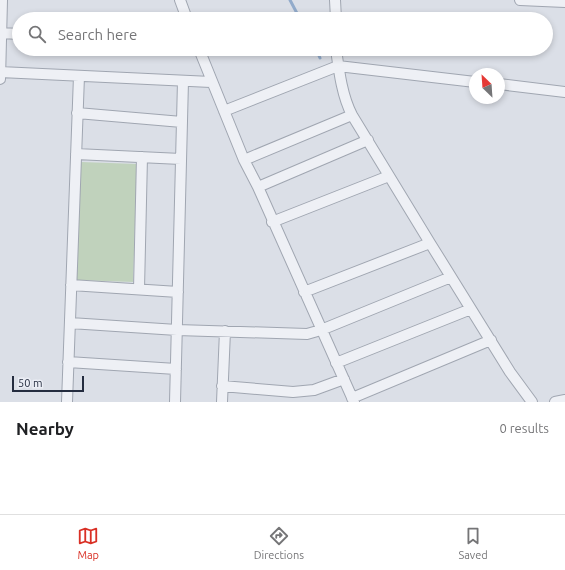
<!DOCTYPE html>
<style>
body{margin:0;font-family:Ubuntu,sans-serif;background:#f6f6f6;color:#202124}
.compass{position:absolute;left:469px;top:68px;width:36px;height:36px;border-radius:50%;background:#fff;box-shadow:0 2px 6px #0003;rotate:335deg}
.scale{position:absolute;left:12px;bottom:10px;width:72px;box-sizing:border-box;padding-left:4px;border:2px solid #242c3f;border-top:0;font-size:11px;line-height:14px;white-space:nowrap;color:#242c3f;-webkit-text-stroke:3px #ebeef5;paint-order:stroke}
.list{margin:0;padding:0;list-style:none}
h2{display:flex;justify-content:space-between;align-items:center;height:52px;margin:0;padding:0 16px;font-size:17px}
h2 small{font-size:13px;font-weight:400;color:#757577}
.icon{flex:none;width:22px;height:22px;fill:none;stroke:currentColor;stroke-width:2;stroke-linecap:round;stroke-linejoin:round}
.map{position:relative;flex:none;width:565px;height:402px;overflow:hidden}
.search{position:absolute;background:#fff;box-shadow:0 2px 6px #0003;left:12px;right:12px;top:12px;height:44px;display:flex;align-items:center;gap:10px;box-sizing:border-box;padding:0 14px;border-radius:22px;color:#757577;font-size:15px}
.sheet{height:112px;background:#fff}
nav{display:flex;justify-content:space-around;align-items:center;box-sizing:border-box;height:56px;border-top:1px solid #e0e0e0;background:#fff;font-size:11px;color:#757577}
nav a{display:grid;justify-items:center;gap:2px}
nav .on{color:#d93025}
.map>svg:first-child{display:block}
.green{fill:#c0d2bc}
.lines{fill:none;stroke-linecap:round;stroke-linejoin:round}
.stream{stroke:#92abcb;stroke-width:3}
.street-casing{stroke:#a0a6b1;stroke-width:12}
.street{stroke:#eef0f5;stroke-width:10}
</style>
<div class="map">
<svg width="565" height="402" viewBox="0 0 565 402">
<rect width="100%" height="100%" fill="#dbdfe7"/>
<path class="green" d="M81,162L137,164L133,282L76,280Z"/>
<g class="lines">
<path class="stream" d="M290,0L300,19
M316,49L320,58"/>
<g class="street-casing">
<path id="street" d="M180,0L187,19
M335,0L336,19
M520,0L565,2
M1,33L19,34
M199,49L244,160L258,187L354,402
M336,49C339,71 342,96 352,115L430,243L510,372L532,402
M0,72L211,82
M0,79L2,0
M499,84L565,92
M224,111L338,66L475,82
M77,113L182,122
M76,154L181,159
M244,160L352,115
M258,187L368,140
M272,222L389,176
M71,285L178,292
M139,289L142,157
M304,292L430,243
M70,323L177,330L307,334L321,330L451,277
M68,362L176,369
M336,363L471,309
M222,386L293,392L314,390L344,379
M352,398L491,340
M67,402L79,76
M175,402L183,81
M222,402L225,331
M555,402L565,400"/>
</g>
<use href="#street" class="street"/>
</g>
</svg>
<svg class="compass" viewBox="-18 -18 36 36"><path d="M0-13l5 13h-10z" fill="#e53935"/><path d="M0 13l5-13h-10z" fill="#757577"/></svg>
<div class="scale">50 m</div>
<div class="search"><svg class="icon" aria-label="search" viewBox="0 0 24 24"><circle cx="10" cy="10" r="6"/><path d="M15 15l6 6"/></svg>Search here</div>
</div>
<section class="sheet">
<h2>Nearby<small>0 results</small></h2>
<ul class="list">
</ul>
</section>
<nav>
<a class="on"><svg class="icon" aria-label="map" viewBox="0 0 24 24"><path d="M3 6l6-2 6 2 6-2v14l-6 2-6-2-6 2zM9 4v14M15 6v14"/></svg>Map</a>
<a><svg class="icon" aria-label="directions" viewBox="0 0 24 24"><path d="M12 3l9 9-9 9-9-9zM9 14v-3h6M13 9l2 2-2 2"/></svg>Directions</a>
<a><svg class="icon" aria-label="saved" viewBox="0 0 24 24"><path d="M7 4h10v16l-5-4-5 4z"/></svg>Saved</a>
</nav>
